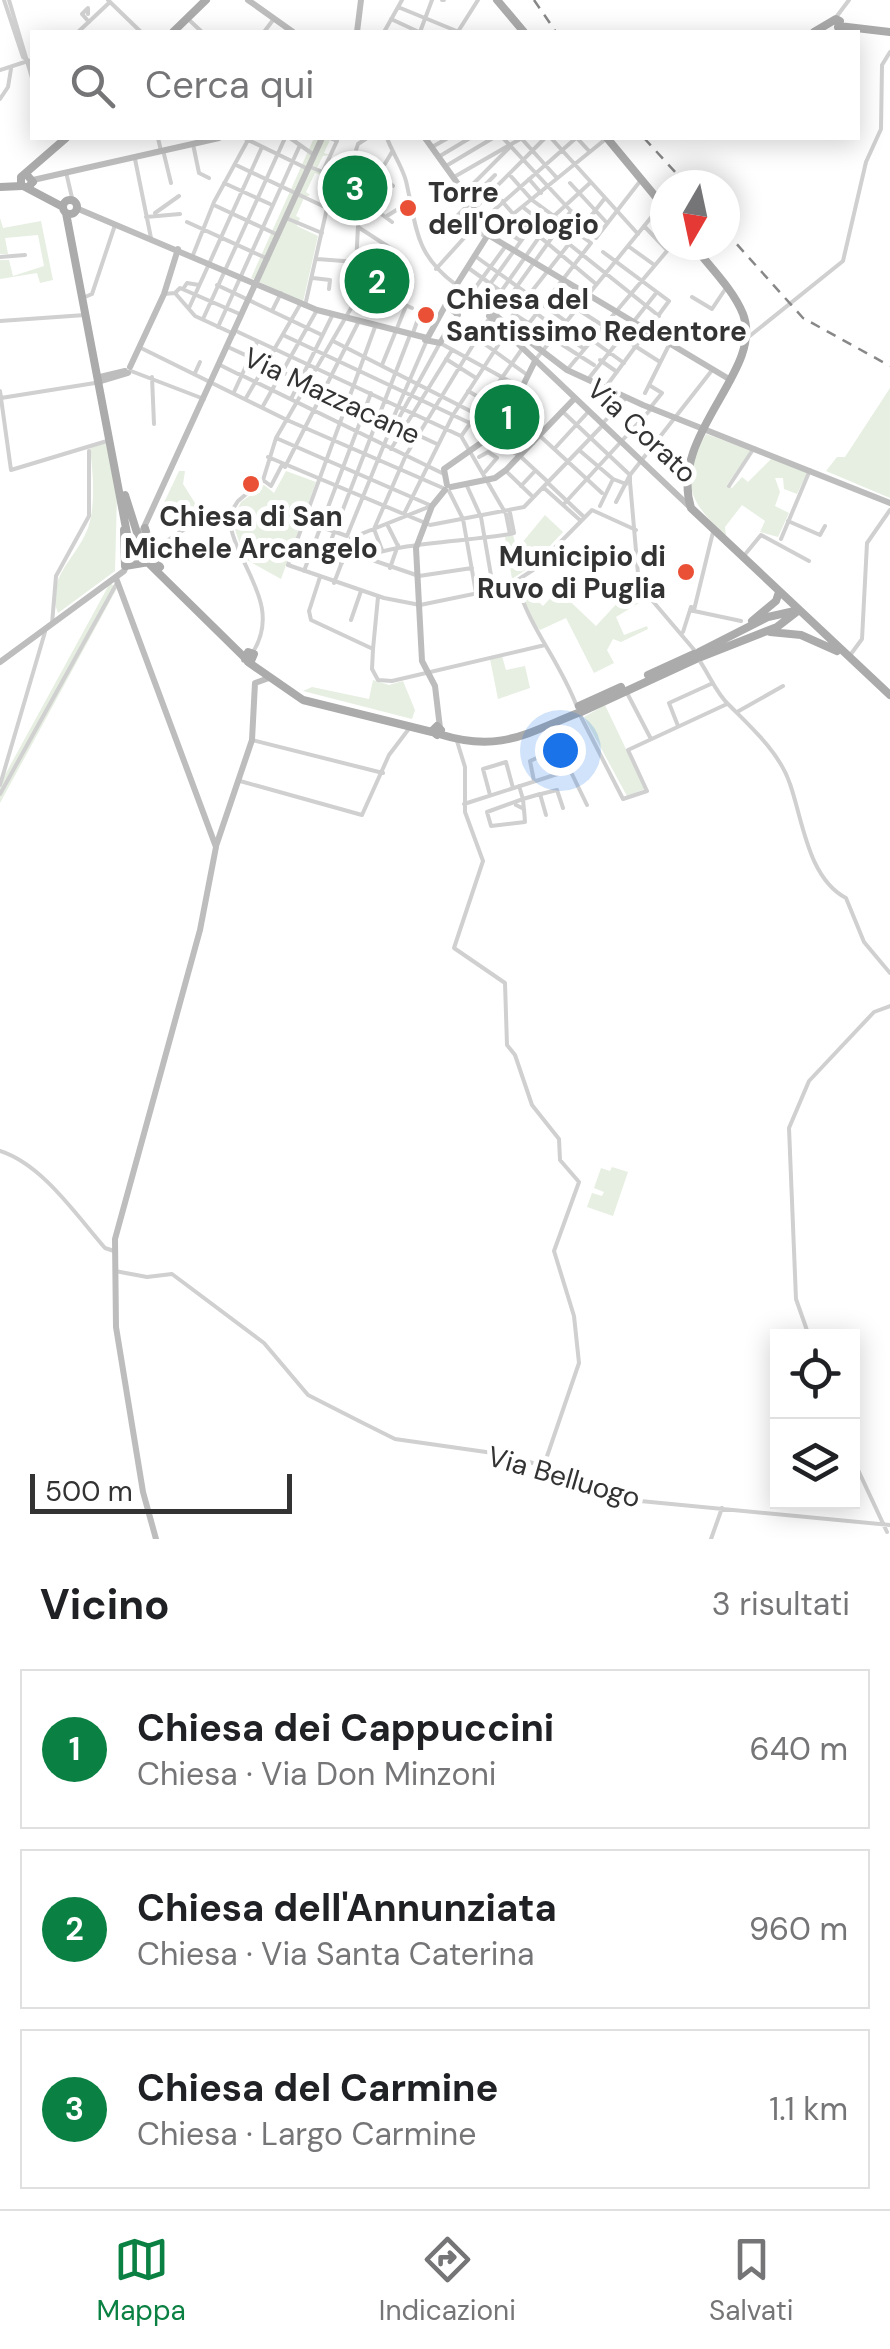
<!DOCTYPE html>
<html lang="it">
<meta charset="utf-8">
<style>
body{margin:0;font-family:"DM Sans",sans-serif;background:#f2f2f2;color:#202124}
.controls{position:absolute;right:30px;bottom:30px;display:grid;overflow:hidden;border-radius:0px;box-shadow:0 5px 25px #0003}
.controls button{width:90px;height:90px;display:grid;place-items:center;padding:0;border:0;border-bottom:2px solid #e0e0e0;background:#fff;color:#202124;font:50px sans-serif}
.compass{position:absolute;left:650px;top:170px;width:90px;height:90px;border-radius:50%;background:#fff;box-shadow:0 5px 25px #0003;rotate:189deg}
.scale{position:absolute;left:30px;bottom:25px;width:262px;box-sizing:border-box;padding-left:10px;border:5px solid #333;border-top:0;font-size:28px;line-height:35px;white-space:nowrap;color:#333;-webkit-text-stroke:8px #fff;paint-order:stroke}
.you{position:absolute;left:560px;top:750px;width:35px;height:35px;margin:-25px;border:8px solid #fff;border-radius:50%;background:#1a73e8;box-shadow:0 0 0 15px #1a73e833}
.badge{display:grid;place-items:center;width:65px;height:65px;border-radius:50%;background:#0b8043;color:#fff;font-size:32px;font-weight:700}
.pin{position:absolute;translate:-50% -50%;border:5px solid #fff;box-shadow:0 2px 10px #0006}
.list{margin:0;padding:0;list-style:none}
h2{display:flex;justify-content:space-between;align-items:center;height:130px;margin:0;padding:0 40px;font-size:42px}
h2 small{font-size:32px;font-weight:400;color:#757577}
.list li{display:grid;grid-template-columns:65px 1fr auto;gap:30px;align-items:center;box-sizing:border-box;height:160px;margin:0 20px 20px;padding:0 20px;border:2px solid #e0e0e0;border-radius:0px}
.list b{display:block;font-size:38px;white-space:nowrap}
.list p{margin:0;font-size:32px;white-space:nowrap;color:#757577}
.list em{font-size:32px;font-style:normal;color:#757577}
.icon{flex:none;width:55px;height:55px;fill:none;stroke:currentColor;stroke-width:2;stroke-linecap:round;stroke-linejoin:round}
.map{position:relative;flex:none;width:890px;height:1539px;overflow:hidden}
.search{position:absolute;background:#fff;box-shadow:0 5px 25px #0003;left:30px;right:30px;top:30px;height:110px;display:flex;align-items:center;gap:25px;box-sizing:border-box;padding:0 35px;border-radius:0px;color:#757577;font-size:38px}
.sheet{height:670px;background:#fff}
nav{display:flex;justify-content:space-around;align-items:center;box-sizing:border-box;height:140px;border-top:2px solid #e0e0e0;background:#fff;font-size:28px;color:#757577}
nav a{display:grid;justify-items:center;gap:5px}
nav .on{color:#0b8043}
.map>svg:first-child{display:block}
.green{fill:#e6efe1}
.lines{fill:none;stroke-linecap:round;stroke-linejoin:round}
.street{stroke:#d0d0d0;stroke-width:4}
.secondary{stroke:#bdbdbd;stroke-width:6}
.primary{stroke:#ababab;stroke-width:8}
.rail{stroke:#888;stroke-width:2.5;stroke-dasharray:10 8;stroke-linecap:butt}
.poi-dot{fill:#ea5035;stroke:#fff;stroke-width:4}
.labels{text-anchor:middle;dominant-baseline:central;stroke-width:10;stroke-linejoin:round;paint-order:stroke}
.poi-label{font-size:28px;font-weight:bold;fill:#333;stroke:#fff;text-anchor:start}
.street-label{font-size:28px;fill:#333;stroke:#fff}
</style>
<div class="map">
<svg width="890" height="1539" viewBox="0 0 890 1539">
<rect width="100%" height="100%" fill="#fff"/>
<path class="green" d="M314,138H337L330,140L324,153L330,155L323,156L317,168L323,171L321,175L315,173L306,192L310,195L304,198L296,216L300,218L297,226L318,236L303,302L251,278Z
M0,218L3,228L41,221L53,280L40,283L37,273L0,279V260H9L13,276L44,266L38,235L5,238L8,254H0Z
M890,388V498L826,471L837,457H845Z
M706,434L751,450L727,485L732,488L742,477L748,482L772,458L807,473L797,494L784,489L783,478H775L780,492L775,506L789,513L778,537L760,532L765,521L742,505L725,527L726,536C687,500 680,481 706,434Z
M106,443L117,495L115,571L58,613C44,579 77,558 88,528C96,504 93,473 90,448Z
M179,471H185L183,484L202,514L182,528L160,511Z
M286,471L316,482L281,579L245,559L232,521L241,502L264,485L274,493Z
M545,515L563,532L530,567L512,579L505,537L513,535L517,549Z
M110,583L117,588L0,803V784Z
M520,585L543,606L558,590L596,626L634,585L647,598L616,617L624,635L647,626L648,629L621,642L613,639L607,650L614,663L594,673L566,618L540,630L529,617Z
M502,656L506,670L525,666L530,688L498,699L490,659Z
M373,680L389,685L403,681L415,710L412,719L303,691L312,687L369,699Z
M605,705L645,789L627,796L584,717Z
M612,1167L628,1172L613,1216L587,1207L592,1193L602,1196L604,1192L594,1188L601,1168L610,1171Z"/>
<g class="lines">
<path class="street" d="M4,0L23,57L32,63
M9,0L32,78
M108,0L141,32
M442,0H444
M398,7L459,32
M88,14V8L82,14L89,22
M837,16L849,0
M187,18L202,32
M391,19L419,32
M459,30L478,0
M78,32L110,2
M264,32L273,20
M384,32L402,0
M420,32L432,0
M0,70L28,61
M0,99L8,87L11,69
M158,138L161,151
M244,138L308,169
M266,138H280
M290,138L314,155
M387,138C392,152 402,166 406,181C417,228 414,253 455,284
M503,138L596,238L641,180
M521,138L557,178
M551,138L638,234
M577,138L589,151
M193,144L199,173L209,178
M432,147L448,138
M163,150L171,183
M440,156L470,138
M135,159L151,238
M236,165L327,208
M446,166L493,138
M310,167L347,181
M66,172L73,202
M322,173L337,141L330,138
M509,174L532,200L591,243L520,335
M454,177L522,138
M381,178L393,186
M529,179L541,193
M224,183L270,204
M570,183L607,223
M492,190L515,216L596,284
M465,192L511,146
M354,194L368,196
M655,196L665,190
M470,200L495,175
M365,202L392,222
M216,206L278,235
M476,207L545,138
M327,208L338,205L358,144L367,138
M524,208L659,316
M155,213L179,196
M387,216L398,209
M146,217L180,214
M457,217L486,237
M286,218L322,233
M484,219L576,138
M187,222L268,259
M644,226L667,250
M358,227L395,251L412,274
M501,228L521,241
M455,231L452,221L469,204
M491,232L607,138
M628,246L653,264
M603,252L669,301L605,388
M193,255L214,202L248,140
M475,256L624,363
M0,257L25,255
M317,259L357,262
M467,267L520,305
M436,269L483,217
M313,278L330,280L329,289
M217,285L322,335
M356,287H361L366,279L397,294
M183,289L187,283L199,285
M175,293L180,288L242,315
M552,293L660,362
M164,294L175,293L195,316L234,334
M470,295L505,247
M85,297L92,294L115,225
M692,297L712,309L726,288
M394,300L412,308
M475,305L544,209
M305,306L327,208
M390,307L403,285
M189,308L262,147
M488,310L554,216L591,182
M272,311L281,293
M457,313L471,298
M536,313L584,349
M514,314L594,365
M495,317L571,211
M203,319L285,138
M510,319L605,198
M0,321L85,315
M453,321L526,374
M218,327L300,145
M375,327L288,565L384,598L420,605L517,585
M236,331L461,436L506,514L510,534
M413,333L418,319
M283,335L491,433
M746,339L843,261L866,162L881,129L882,65L890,52
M333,341L533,443
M139,347L287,420L443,488
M228,347L437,444
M446,359L476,378
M536,359L662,204
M600,360L617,372
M220,365L238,374
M382,365L406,306
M567,370L672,245
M131,371L204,399
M195,373L200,362
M239,374L444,474
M152,377L154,424
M589,378L657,292
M649,385L662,393L650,408
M0,391L11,470L107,441
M468,391L503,411
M234,392L257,342
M645,393L670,343
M1,398L95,383
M246,398L301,303
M291,399L333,314
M263,406L317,310
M562,411L630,475L616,502
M391,423L427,340
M602,424L626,398
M395,425L440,343L520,387
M462,435L522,349
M540,436L602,493
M276,438L432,506
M488,438L520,456L548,482
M555,448L589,411
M391,449L452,350
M579,450L613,479
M268,457L430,525L524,507L603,425
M479,457L488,452L497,458L485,472
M282,465L271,486L263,480L276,438L354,303L359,207L392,152
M285,467L359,321
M506,471L533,497
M549,484L584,517
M467,486L481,517L493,587
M521,486L535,471
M729,486L754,448
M544,488L581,521
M449,491L463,519L476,593
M563,505L651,409
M600,506L613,479L626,484
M405,512L453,415L506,333
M229,515C232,563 284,602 253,652
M229,515L238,501L263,480
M304,521L347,536
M788,521L820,535L825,526
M387,524L397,544
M510,534L514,533L510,513
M347,536L392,425
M351,538L431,506
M357,538L365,556
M781,539L810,470
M296,545L342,563
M382,550L374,529L406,455L490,317
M152,551L204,516L229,515
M346,551L419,576L472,568
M325,556L410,335
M362,558C401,542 464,542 510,534
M742,558L761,535L809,561
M390,568L398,545
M304,571L371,393
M320,577L309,611L311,620L373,649L372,669L378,680L392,681L545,645
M334,583L351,538
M691,607L694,608L693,611L690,610Z
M694,610L713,532
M694,611L741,621
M351,620L361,591
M52,624L56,576L89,516V451
M683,632L690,610
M373,649L378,597
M696,652L639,585L630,482V475L713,369
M851,654L862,639L867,543L890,510
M699,660C709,674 716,693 729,705C751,727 780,753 790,784C803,821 808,878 846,898L864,942L890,973
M626,691L651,739
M577,707C560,661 529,628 516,581L533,570L592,510L636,530
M737,712L783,686
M579,713L623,799L647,791L628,750L727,704
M678,726L669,703L713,683
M456,738L465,767V812L483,861L454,948L505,983L507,1045L515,1055L532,1105L559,1139L560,1160L579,1182L554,1251L574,1316L579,1363L543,1468
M252,740L383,773
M240,781L362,815L389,755L408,730
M534,781L530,761L566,745
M0,785L45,632
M0,794L117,583
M541,794L557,790L563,808
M490,795L483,769L506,762L513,788
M464,804L570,770L587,805
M516,805L524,809L525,822L491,826L487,812L523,799L519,786
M524,811L523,799L540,794L546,815
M0,1151C43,1165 76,1215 105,1248L114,1251
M115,1271L147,1277L172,1274L264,1343L308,1395L359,1421L395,1439L507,1455L604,1485L630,1500L890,1525
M809,1336L796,1299L789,1128L809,1081L874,1012L890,1006
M852,1457L887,1532
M711,1539L722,1508"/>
<path class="secondary" d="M248,0L293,32
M357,32L361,0
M425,138L491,230L457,284
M33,180L219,138
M76,208L317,310L427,338
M490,236L729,379
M458,287L567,370L643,405L890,503
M489,316L690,507
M427,339L455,288
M425,340L440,343L458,315L446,305
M130,367L164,294L178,249
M125,371L100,377L98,382L128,373
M447,485L444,469L488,438L506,408L513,406L535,361
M451,487L495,478L506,470L575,398
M116,578L216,847L200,930L115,1239L116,1327L143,1492L156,1539
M0,662L124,571L322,138
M440,728L435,686L422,661L416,548L432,506L445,490
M216,846L252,740L255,683L269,678"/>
<path class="primary" d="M497,0L524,32
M839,26L890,32
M173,32L206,0
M814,32L836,19L840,21L838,27
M607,138L665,208
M27,175L33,182L27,188L21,185V177L66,138
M0,187L22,186
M27,188L63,207
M63 207a7 7 0 1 1 14 0a7 7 0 1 1-14 0Z
M66,213L129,544L244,657
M693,245C709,266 733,289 743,314C765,370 668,434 691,508L890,695
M125,495L139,539L160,567
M145,528L153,556
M124,530L125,566L149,562
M752,621L776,601L779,592
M770,632L801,635L837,651
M248,652L254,654L251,661L245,659Z
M699,652L768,617L799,610
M701,657L777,627L799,610
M248,662L303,700L432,732
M648,675L694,654
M579,706L621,687
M581,712L696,659
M437,726L441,730L437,735L432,731Z
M439,734C499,753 525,734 578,713"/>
<path class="rail" d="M534,0L556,32
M644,138L687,185
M725,231L803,318L890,366"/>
</g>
<g class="poi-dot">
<circle cx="408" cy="208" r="10"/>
<circle cx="426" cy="315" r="10"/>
<circle cx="251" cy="484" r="10"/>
<circle cx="686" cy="572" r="10"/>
</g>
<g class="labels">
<g class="poi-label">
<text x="428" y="192">Torre<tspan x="428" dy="32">dell'Orologio</tspan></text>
<text x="446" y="299">Chiesa del<tspan x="446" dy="32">Santissimo Redentore</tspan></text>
<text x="251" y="516" text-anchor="middle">Chiesa di San<tspan x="251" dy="32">Michele Arcangelo</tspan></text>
<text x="666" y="556" text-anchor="end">Municipio di<tspan x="666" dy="32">Ruvo di Puglia</tspan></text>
</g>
<g class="street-label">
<text transform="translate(332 396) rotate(25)">Via Mazzacane</text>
<text transform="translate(642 431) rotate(43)">Via Corato</text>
<text transform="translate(564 1477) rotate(16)">Via Belluogo</text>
</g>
</g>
</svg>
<div class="controls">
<button><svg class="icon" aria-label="locate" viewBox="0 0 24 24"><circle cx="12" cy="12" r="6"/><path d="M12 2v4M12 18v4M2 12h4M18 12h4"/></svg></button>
<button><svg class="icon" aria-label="layers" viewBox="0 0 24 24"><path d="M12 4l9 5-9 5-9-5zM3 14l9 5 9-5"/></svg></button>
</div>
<svg class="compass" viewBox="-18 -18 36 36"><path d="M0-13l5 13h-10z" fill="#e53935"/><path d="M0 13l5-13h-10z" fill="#757577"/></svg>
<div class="scale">500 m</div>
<div class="you"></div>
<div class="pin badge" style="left:507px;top:417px">1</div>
<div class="pin badge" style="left:377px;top:281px">2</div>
<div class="pin badge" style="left:355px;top:188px">3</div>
<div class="search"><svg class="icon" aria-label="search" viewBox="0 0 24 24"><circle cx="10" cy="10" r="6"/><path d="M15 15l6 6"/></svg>Cerca qui</div>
</div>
<section class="sheet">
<h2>Vicino<small>3 risultati</small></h2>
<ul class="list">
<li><span class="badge">1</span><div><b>Chiesa dei Cappuccini</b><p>Chiesa · Via Don Minzoni</p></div><em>640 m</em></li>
<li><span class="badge">2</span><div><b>Chiesa dell'Annunziata</b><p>Chiesa · Via Santa Caterina</p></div><em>960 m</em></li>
<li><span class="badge">3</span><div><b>Chiesa del Carmine</b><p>Chiesa · Largo Carmine</p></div><em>1.1 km</em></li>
</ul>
</section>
<nav>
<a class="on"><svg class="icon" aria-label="map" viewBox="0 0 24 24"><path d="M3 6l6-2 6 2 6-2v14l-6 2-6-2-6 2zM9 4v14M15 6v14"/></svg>Mappa</a>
<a><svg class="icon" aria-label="directions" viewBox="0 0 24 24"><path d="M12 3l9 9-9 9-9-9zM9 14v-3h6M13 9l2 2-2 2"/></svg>Indicazioni</a>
<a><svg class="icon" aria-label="saved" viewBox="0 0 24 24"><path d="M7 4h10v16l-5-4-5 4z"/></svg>Salvati</a>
</nav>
